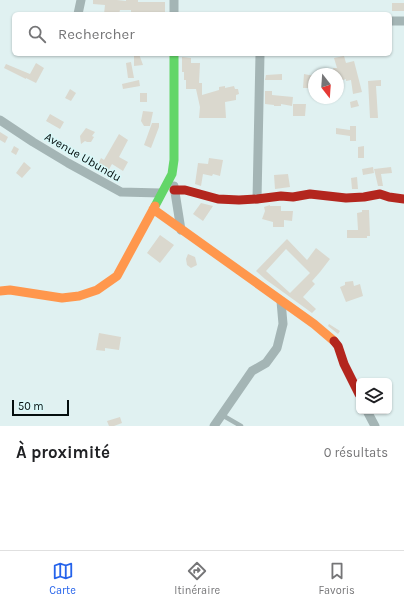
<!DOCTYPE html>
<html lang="fr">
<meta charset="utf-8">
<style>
body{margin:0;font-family:Karla,sans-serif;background:#f6f6f6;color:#202124}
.controls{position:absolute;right:12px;bottom:12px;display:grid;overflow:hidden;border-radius:6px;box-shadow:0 1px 3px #0004}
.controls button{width:36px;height:36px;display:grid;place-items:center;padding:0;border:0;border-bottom:1px solid #e0e0e0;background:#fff;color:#202124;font:20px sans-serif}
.compass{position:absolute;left:308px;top:68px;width:36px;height:36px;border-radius:50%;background:#fff;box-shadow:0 1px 3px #0004;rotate:163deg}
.scale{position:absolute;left:12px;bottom:10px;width:57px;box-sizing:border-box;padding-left:4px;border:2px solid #040e0e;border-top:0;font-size:11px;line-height:14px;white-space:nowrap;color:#040e0e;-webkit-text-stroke:3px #d9f8f8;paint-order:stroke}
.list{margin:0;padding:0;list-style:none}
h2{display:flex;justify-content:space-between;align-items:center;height:52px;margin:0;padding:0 16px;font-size:17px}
h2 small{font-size:13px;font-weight:400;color:#757577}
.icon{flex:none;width:22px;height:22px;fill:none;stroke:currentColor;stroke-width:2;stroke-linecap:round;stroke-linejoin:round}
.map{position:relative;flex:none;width:404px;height:426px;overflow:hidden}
.search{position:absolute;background:#fff;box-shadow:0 1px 3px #0004;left:12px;right:12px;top:12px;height:44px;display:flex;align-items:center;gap:10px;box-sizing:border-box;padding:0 14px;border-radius:6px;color:#757577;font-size:15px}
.sheet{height:124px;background:#fff}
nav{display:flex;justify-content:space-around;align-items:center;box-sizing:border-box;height:56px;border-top:1px solid #e0e0e0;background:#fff;font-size:11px;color:#757577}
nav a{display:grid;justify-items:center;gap:2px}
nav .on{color:#2563eb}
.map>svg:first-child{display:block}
.building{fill:#dad8ce;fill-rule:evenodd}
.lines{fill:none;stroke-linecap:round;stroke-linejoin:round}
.lane{stroke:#a4b5b5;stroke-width:4.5}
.street{stroke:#a4b5b5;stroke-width:9}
.fast{stroke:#63d668;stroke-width:9}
.slow{stroke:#ff974d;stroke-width:9}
.jam{stroke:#b3261e;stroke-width:9}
.labels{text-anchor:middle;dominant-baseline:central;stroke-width:3;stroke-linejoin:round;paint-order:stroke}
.street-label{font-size:12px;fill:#040e0e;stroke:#d9f8f8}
</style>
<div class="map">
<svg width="404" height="426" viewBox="0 0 404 426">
<rect width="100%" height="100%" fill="#e0f1f1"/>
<path class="building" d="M93,0H117L126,1V0H138V2H165V14H131V10H120L119,14H104L105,5L93,4Z
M392,3H404V11H392Z
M134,54H139L143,65L134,66Z
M344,56L346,63L354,61L362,92L353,94L351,80L346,81V79L338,82V74H334L333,68H337L334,58Z
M182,57L191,58V63H200L199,83H202V95L219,90V87L225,86V88L234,86L235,89H238L239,94L236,95V100L225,102L226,118H199L200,107L196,89H186V80H184V72H182Z
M131,62L134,78H128L126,63Z
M36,63L44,68L36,83L26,78V79L4,68L6,64L30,74Z
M282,74V80H265L266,75Z
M304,74L314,76V88H303Z
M139,80L140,86L123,89L122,84Z
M381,80V86H376L378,118H370L368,81Z
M70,89L76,93L71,101L65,98Z
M265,91H272V95L293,97L292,106L281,104V106H274V105L265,104Z
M140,93H147V102H140Z
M357,100L359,106L351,108L350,102Z
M293,104H306L305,116H293Z
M143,111L153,112L150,126H144L141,121Z
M50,114L64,122L60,129L46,121Z
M152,123H159V127L151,148L144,145Z
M350,126H356V141H350V136L336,134V128L350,130Z
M86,128L95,132L92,136L94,137L91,142H87L85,141L81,144L80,136Z
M0,132L8,137L5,143L0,140Z
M119,134L128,140L119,157L128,162L123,171L112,164L107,173L97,167L101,158L104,160Z
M14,146L19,149L16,155L11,152Z
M364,146V158H358V147Z
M209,158L223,160L220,176L213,174L212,176L203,174L201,186L195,184L198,163L208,164Z
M24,162L31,168L22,178L16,173Z
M373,167L374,173L363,175L362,169Z
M391,167L392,173L381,174L383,186H378L374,169Z
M288,174L290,187L275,189L274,175Z
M357,177L358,189H352L351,178Z
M201,203L213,206L203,221L193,214Z
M270,205V206H281V211H293L292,221L284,220V227H273V222L262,219L265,211L264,207Z
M362,210H369L370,236H367V238H347V230H358L357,213L362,212Z
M160,235L174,245L160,263L147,253Z
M287,239L307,260L316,248L330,259L320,272L312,281L315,284L303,297L316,309L312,313L265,279L256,271ZM286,249L310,273L290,293L266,271Z
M188,254L195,257L197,265L191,268L187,265L186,259Z
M353,281L354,286L360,284L363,296L346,302L340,287L345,285V282Z
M329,324L340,331L338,334L328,326Z
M99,333L121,337L119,350L105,348V351L96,350Z
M120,417L122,423L114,426H109L107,421Z"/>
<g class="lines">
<path class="lane" d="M222,415L241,426"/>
<path class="street" d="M78,14L81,0
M174,14V0
M390,21H404
M0,120L33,142L68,163L121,192L161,193
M174,186L181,230
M257,199L260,54
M367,411L375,426
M214,426L252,371L266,363L277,348L283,324L281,301"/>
<path class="fast" d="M155,206L172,174L174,160V54"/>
<path class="slow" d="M153,209L314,324L334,341
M0,291L10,290L62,298L79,296L97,290L117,276L155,206"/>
<path class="jam" d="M174,190H185L218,199L239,200L257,199L281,196L293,197L310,194L346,198L364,197L380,194L389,197L404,199
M334,341L338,346L344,364L359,394"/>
</g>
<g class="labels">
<g class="street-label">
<text transform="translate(83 157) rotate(30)">Avenue Ubundu</text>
</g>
</g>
</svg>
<div class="controls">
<button><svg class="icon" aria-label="layers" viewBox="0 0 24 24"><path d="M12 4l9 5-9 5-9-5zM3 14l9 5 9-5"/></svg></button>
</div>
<svg class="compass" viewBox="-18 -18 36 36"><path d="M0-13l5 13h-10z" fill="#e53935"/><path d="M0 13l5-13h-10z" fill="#757577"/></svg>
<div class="scale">50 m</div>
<div class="search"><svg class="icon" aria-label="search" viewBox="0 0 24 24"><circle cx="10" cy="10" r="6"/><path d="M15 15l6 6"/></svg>Rechercher</div>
</div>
<section class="sheet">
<h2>À proximité<small>0 résultats</small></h2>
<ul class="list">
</ul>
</section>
<nav>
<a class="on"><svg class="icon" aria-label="map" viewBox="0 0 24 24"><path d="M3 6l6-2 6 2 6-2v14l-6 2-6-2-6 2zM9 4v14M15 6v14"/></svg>Carte</a>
<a><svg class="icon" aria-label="directions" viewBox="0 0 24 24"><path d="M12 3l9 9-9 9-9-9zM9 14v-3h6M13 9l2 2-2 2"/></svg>Itinéraire</a>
<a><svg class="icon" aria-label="saved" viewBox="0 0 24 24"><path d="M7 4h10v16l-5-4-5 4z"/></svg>Favoris</a>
</nav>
